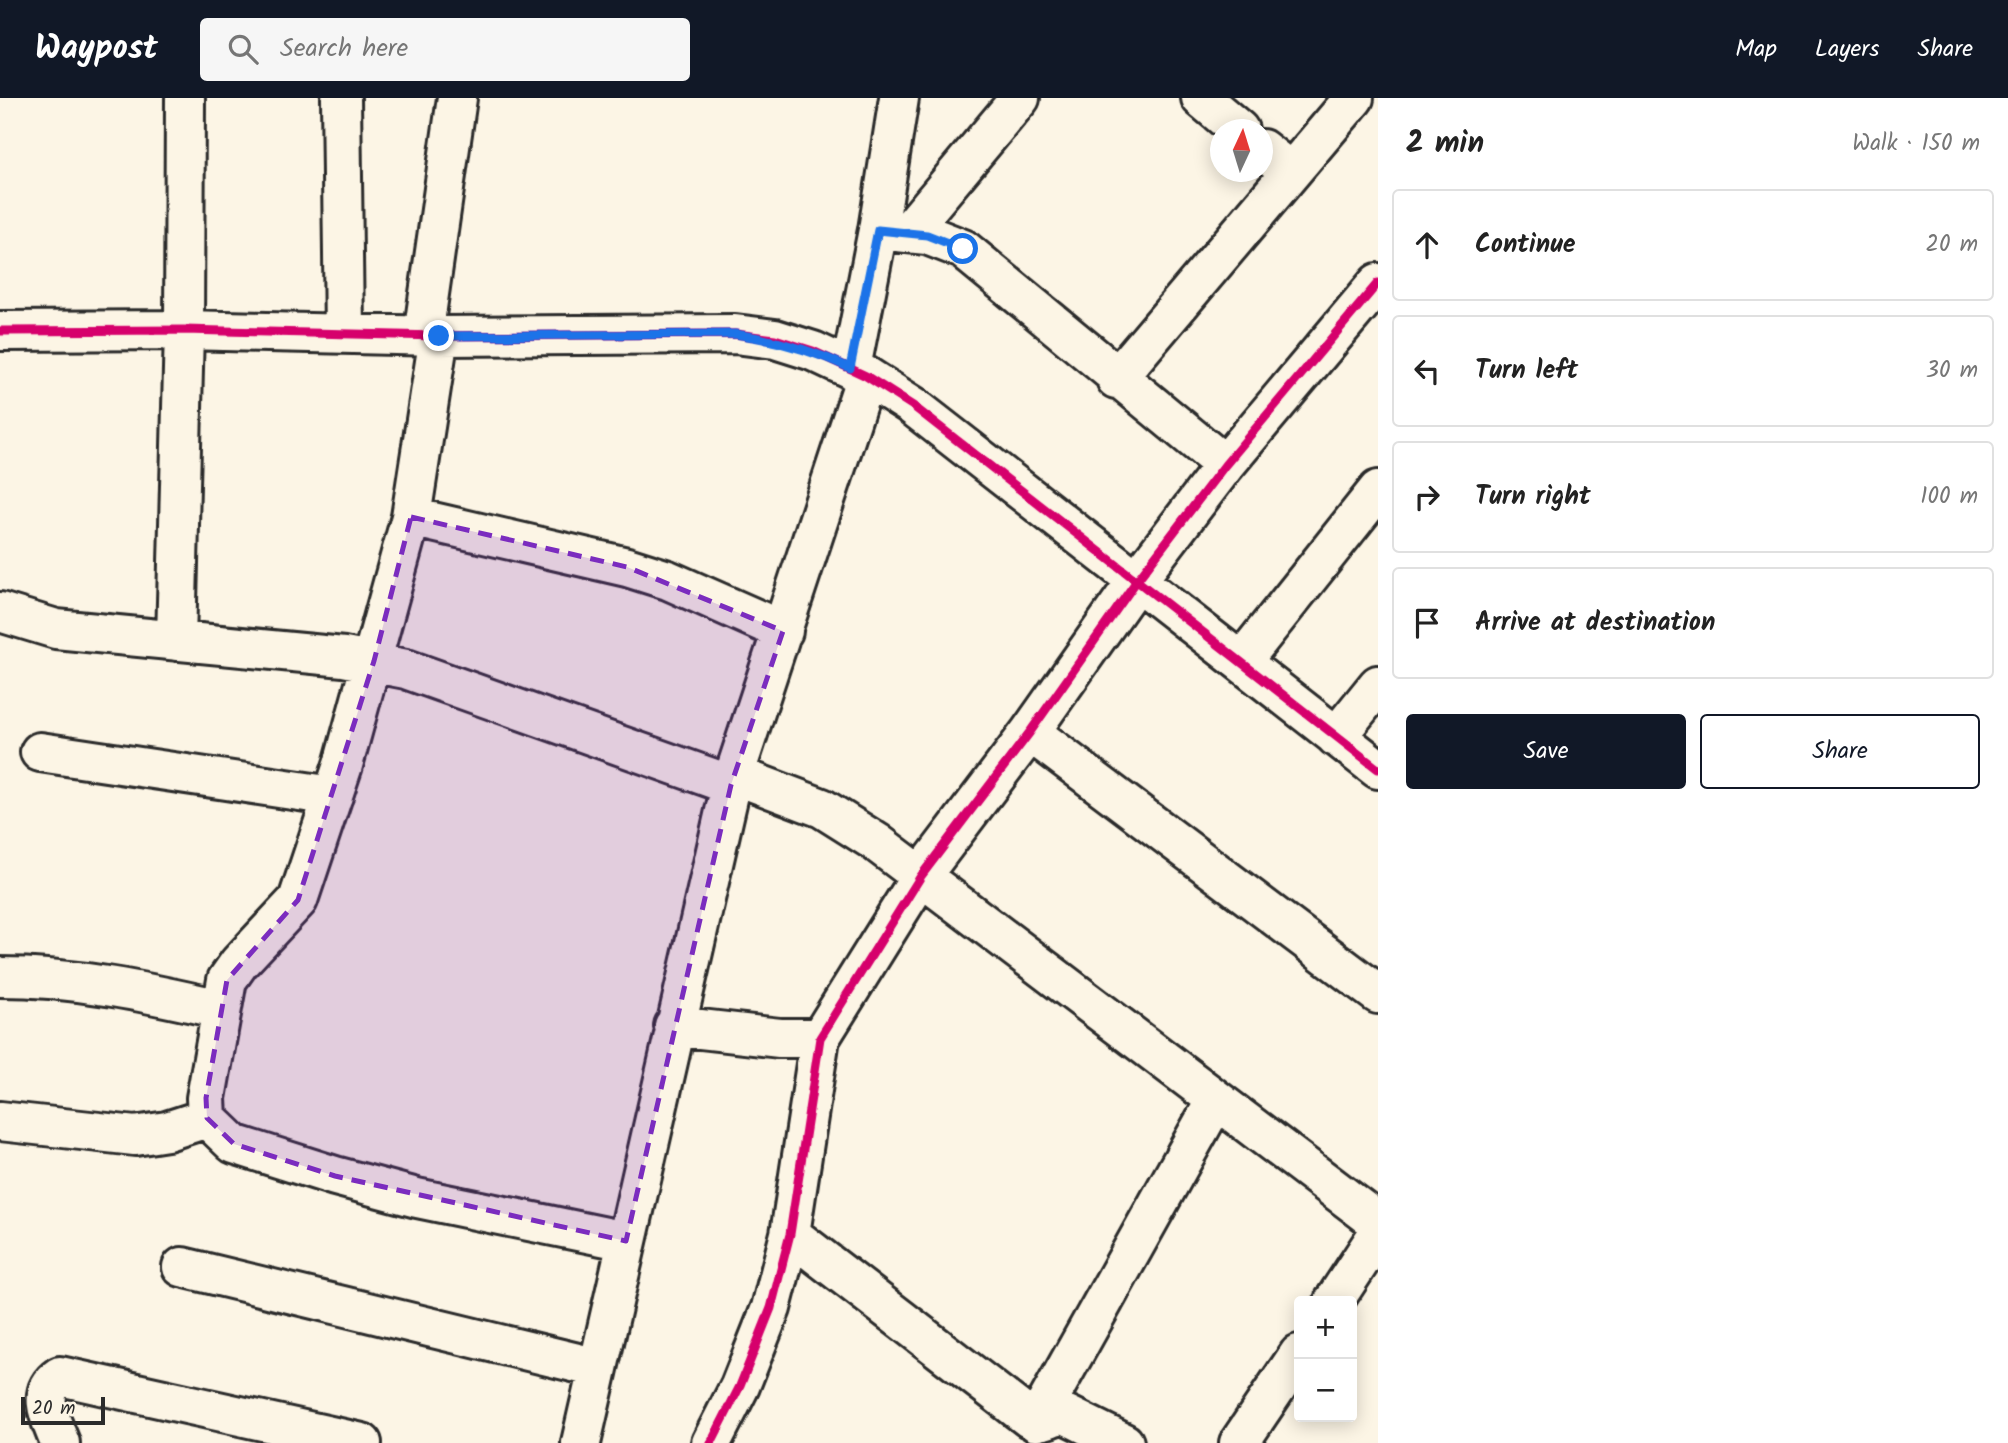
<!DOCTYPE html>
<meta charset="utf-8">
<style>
body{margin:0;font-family:Kalam,sans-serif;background:#f6f6f6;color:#222}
.controls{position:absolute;right:21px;bottom:21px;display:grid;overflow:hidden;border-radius:7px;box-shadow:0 4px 18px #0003}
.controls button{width:63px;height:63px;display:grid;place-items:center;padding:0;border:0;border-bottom:2px solid #e0e0e0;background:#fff;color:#222;font:35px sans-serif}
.compass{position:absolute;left:1210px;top:21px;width:63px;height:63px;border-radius:50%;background:#fff;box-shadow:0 4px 18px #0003;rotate:4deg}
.scale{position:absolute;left:21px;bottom:18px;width:84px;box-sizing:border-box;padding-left:7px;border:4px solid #2b2b2b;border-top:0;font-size:19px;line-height:24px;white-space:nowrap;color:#2b2b2b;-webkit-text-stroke:5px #fcf5e5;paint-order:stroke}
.stop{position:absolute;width:21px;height:21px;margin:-16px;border:5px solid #1a73e8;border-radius:50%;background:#fff}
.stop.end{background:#1a73e8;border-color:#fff;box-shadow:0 2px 7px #0008}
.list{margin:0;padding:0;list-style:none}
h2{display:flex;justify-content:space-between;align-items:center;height:91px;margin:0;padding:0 28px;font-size:30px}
h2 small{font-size:23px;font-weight:400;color:#767676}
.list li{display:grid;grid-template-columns:46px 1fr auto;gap:21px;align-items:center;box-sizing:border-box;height:112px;margin:0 14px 14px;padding:0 14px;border:2px solid #e0e0e0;border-radius:7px}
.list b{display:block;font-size:26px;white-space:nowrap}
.list em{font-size:23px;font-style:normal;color:#767676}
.actions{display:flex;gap:14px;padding:21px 28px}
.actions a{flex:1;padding:16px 0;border:2px solid #111827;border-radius:7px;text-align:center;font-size:24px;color:#111827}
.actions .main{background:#111827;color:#fff}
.icon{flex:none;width:38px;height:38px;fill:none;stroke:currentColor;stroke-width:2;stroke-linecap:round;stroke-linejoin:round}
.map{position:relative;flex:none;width:1378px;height:1345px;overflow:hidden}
header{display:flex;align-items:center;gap:42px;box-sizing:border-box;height:98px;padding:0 35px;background:#111827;color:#fff}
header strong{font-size:33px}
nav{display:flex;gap:38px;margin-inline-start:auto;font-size:24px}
.search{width:490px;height:63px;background:#f6f6f6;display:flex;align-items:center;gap:18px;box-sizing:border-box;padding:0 24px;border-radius:7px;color:#767676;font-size:26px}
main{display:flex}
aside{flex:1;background:#fff}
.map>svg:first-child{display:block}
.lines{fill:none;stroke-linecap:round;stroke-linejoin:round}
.minor-casing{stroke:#2b2b2b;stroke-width:44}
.minor{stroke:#fcf5e5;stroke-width:38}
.cycleway-casing{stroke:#fcf5e5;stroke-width:13}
.cycleway{stroke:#d6006c;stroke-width:9}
.route{stroke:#1a73e8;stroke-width:9}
.marked{fill:#7b2cbf;fill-opacity:0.2;stroke:#7b2cbf;stroke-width:5;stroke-dasharray:14 9;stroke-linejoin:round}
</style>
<header>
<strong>Waypost</strong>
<div class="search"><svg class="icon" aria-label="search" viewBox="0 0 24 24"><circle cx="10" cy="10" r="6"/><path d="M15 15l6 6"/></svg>Search here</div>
<nav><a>Map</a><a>Layers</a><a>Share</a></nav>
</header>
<main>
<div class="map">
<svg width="1378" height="1345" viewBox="0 0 1378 1345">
<rect width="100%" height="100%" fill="#fcf5e5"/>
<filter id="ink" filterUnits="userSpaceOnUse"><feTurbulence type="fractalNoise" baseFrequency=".0143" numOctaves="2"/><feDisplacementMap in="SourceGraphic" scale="14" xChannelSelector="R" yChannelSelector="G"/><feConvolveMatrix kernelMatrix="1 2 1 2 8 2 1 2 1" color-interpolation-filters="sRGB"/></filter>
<g filter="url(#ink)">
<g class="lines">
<g class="minor-casing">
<path id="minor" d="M341,0L344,234
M1201,0L1239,32
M1262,51L1291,74
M878,132L927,137L963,151L1225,367
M908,134L1020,0
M0,233L184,232L439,238L735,236L775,241L813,253L866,278L913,308L1378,671
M423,238L457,0
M439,238L411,419L343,667L298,802L239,865L227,882L206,1000L207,1020L234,1046L335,1078L417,1100L626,1143
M851,270L878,132L899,0
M1116,281L1354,0
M411,419L627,469L668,482L783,533
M0,514L56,531L344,559L406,571L731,687
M176,543L184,232L185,0
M1241,564L1378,392
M1030,634L1378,896
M1336,639L1378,587
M40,654L333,698
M735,677L822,710L876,744L1378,1124
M0,879C76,879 146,894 220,911
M674,928L780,940H820
M0,1023L135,1038L167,1033L207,1020
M790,1136L1029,1320C1044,1328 1052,1314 1067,1317L1124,1345
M182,1169L598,1270
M1334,1203L1378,1136
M1036,1324L1216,1002
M60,1345C51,1322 35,1295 60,1278L362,1345
M581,1345L731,687L866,278
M711,1345L740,1288L771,1210L790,1136L820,940L921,778L1030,634L1138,481L1225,367L1378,185
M1239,1345L1299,1256"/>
</g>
<use href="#minor" class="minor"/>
<g class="cycleway-casing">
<path id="cycleway" d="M0,233L184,232L439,238L735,236L775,241L813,253L866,278L913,308L1378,671
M711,1345L740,1288L771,1210L790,1136L820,940L921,778L1030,634L1138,481L1225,367L1378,185"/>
</g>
<use href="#cycleway" class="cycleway"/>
</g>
</g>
<g class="lines" filter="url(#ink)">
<path class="route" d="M439,238L735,236C776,242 812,252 850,270L878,132L927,137L963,151"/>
</g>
<path class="marked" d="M411,419L627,469L783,533L731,687L626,1143L335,1078L234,1046L207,1020L206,1000L227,882L298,802L374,563Z"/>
</svg>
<div class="controls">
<button>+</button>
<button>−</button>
</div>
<svg class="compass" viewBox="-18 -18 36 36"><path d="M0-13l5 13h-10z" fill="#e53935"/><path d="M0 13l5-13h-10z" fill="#767676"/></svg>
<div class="scale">20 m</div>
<div class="stop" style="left:963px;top:151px"></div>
<div class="stop end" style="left:439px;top:238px"></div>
</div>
<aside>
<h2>2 min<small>Walk · 150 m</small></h2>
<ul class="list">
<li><svg class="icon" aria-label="ahead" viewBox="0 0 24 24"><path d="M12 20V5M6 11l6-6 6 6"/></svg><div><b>Continue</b></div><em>20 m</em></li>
<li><svg class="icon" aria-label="left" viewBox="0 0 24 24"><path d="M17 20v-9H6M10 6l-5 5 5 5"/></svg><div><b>Turn left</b></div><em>30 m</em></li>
<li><svg class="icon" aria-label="right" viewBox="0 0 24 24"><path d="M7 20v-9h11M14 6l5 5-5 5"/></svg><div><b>Turn right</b></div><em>100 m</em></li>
<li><svg class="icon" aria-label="arrive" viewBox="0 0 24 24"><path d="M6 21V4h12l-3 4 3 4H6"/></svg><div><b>Arrive at destination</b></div></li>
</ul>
<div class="actions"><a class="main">Save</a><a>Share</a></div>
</aside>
</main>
